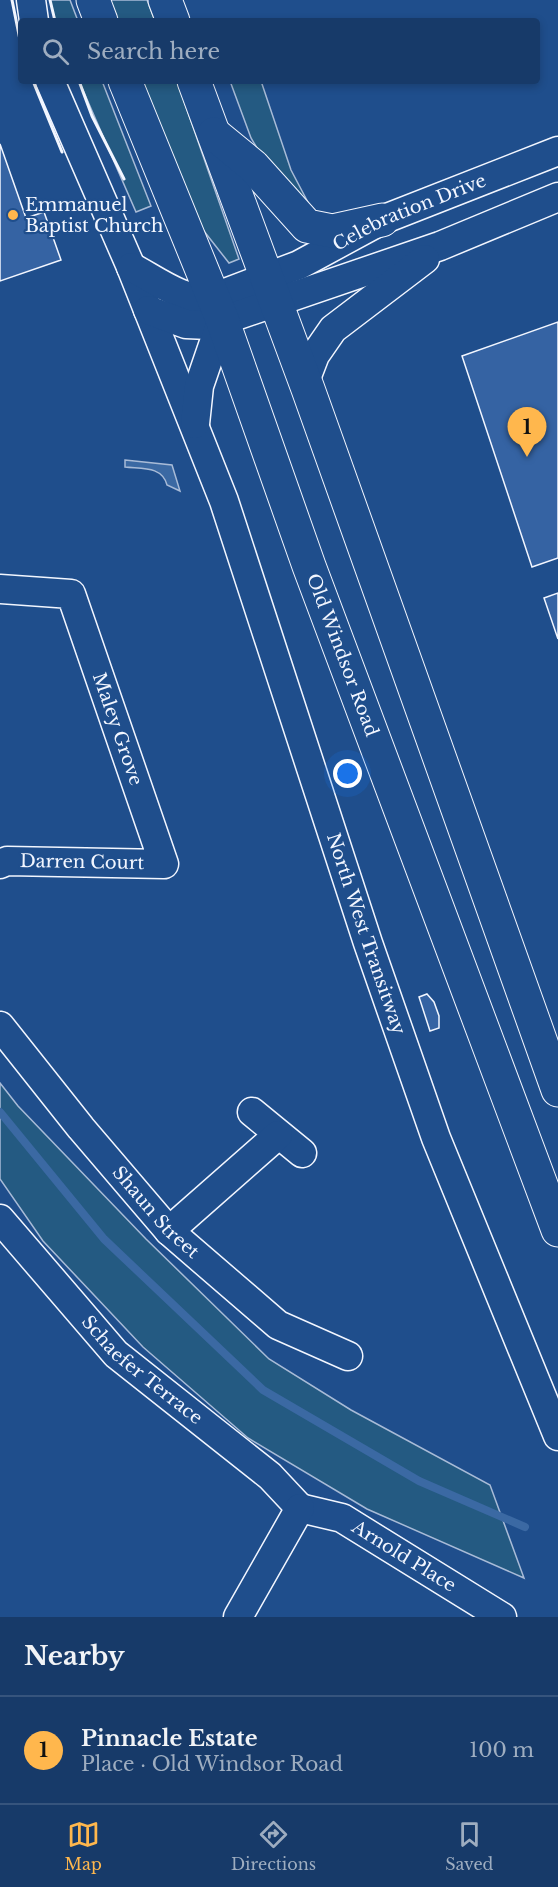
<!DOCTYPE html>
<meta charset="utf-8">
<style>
body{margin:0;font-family:"Libre Baskerville",serif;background:#20416f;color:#f1f3f6}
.you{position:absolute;left:348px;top:774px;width:21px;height:21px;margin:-15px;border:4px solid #fff;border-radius:50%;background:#1a73e8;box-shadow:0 0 0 9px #1a73e833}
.badge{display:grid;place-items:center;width:39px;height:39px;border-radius:50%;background:#ffb74d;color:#111;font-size:20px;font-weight:700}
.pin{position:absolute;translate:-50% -50px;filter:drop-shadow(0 2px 3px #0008)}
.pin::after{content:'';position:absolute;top:32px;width:21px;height:18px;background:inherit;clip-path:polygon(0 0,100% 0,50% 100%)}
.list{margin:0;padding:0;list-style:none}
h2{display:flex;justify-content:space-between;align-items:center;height:78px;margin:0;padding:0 24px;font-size:26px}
h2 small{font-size:20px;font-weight:400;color:#9eadc0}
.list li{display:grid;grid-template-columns:39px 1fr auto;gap:18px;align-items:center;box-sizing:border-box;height:108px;padding:0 24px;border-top:2px solid #36547d}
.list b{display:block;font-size:22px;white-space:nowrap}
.list p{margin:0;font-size:20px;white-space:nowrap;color:#9eadc0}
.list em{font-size:20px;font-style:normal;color:#9eadc0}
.icon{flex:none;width:33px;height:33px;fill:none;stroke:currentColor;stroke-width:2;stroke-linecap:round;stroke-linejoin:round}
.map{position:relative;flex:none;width:558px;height:1617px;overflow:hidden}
.search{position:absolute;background:#173a69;box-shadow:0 3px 9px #0003;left:18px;right:18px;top:18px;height:66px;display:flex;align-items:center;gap:15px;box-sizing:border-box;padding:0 21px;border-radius:6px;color:#9eadc0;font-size:22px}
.sheet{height:186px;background:#173a69}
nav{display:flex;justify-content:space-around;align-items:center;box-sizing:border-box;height:84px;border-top:2px solid #36547d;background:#173a69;font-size:16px;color:#9eadc0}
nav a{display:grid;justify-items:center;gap:3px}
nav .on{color:#ffb74d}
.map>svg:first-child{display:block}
.green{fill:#245a82;stroke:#a8bbd7;stroke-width:1.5}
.water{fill:#3b69a3;stroke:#a8bbd7;stroke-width:1.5}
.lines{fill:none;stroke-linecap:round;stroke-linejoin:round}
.stream{stroke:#3b69a3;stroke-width:8}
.building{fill:#3563a3;stroke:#f2f6ff;stroke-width:1.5}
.minor-casing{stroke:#f2f6ff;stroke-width:31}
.highway-casing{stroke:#f2f6ff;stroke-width:35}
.minor{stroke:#1f4e8c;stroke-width:28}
.highway{stroke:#1f4e8c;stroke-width:33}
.wall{stroke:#f2f6ff;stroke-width:3}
.poi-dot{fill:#ffb74d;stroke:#1f4e8c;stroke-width:2}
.labels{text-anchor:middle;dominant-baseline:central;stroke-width:4.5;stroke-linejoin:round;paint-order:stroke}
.poi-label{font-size:18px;fill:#f2f6ff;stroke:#1f4e8c;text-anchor:start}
.street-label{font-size:18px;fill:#f2f6ff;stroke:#1f4e8c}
</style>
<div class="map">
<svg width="558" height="1617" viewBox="0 0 558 1617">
<rect width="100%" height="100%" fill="#1f4e8c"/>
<path class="green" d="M50,0H70L78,21H55Z
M109,0H147L155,21H117Z
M79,81H102L151,206L136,212Z
M140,81H177L239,259L229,263L200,226Z
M230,81H261L291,170L311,208L266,163L251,138Z
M0,1083L18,1106L146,1239L269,1359L351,1410L490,1485L524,1578L367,1509L248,1438L143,1347L43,1241L0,1179Z"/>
<path class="water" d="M125,460L172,465L180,491L167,485C162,466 142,469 125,467Z"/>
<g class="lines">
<path class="stream" d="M0,1112L104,1239L263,1390L419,1481L525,1527"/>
</g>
<path class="building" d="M0,144L26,218L44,212L61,260L0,281Z
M558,322V558L532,567L462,356Z
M558,593V639L544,598Z
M427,994L434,1002L439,1016V1028L430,1031L419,997Z"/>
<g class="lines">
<g class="minor-casing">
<g id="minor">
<path d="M31,0L34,21"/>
<path id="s1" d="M50,81L131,267L224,501L368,943L436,1138L558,1436"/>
<path id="s2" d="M131,267C155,279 184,303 212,298L299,265L382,220L558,151"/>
<path d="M148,310L186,324L209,325L440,246L558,197"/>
<path d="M305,381L315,355L333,329L425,259"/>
<path d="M195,424L199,386L222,319"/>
<path id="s3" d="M0,589L71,594L164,864L7,861L0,864"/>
<path id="s4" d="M0,1026L81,1128L169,1231L278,1325L348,1356"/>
<path d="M252,1112L302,1153"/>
<path id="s5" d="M0,1219L116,1354L270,1476L300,1508"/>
<path d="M169,1231L278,1135"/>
<path id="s6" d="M300,1508L342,1518L502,1617"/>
<path d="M238,1617L300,1508"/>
</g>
</g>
<g class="highway-casing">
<g id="highway">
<path d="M93,0L101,21"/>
<path d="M165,0L173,21"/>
<path id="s7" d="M125,81L222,319L309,566L558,1230"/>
<path d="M194,81L308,389L558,1090"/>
<path d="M214,134L253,166L307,226L332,231L382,220"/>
</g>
</g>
<use href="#minor" class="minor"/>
<use href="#highway" class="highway"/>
<path class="wall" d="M12,0L21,45
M50,0L55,21
M33,81L62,152
M79,81L92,116L124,179"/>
</g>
<circle class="poi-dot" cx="13" cy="215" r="6"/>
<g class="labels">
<g class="poi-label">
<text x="25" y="205">Emmanuel<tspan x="25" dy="21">Baptist Church</tspan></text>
</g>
<g class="street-label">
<text stroke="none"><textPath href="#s2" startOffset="304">Celebration Drive</textPath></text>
<text stroke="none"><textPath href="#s7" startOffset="614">Old Windsor Road</textPath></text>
<text stroke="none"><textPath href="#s3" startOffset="214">Maley Grove</textPath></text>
<text transform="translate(82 862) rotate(1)">Darren Court</text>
<text stroke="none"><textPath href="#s1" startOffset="910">North West Transitway</textPath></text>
<text stroke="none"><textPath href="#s4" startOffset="243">Shaun Street</textPath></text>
<text stroke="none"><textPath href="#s5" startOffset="208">Schaefer Terrace</textPath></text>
<text stroke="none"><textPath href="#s6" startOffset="116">Arnold Place</textPath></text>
</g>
</g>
</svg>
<div class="you"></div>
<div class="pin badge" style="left:527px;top:457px">1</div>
<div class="search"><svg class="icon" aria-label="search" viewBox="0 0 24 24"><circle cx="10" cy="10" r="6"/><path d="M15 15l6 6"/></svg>Search here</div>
</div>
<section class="sheet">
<h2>Nearby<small></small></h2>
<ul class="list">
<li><span class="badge">1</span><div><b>Pinnacle Estate</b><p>Place · Old Windsor Road</p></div><em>100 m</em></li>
</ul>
</section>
<nav>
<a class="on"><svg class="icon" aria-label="map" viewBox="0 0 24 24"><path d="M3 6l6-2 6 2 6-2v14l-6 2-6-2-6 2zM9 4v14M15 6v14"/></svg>Map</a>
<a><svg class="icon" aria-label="directions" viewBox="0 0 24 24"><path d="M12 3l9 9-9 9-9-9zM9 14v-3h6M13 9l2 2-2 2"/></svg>Directions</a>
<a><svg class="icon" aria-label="saved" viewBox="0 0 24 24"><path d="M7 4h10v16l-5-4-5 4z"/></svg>Saved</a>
</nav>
